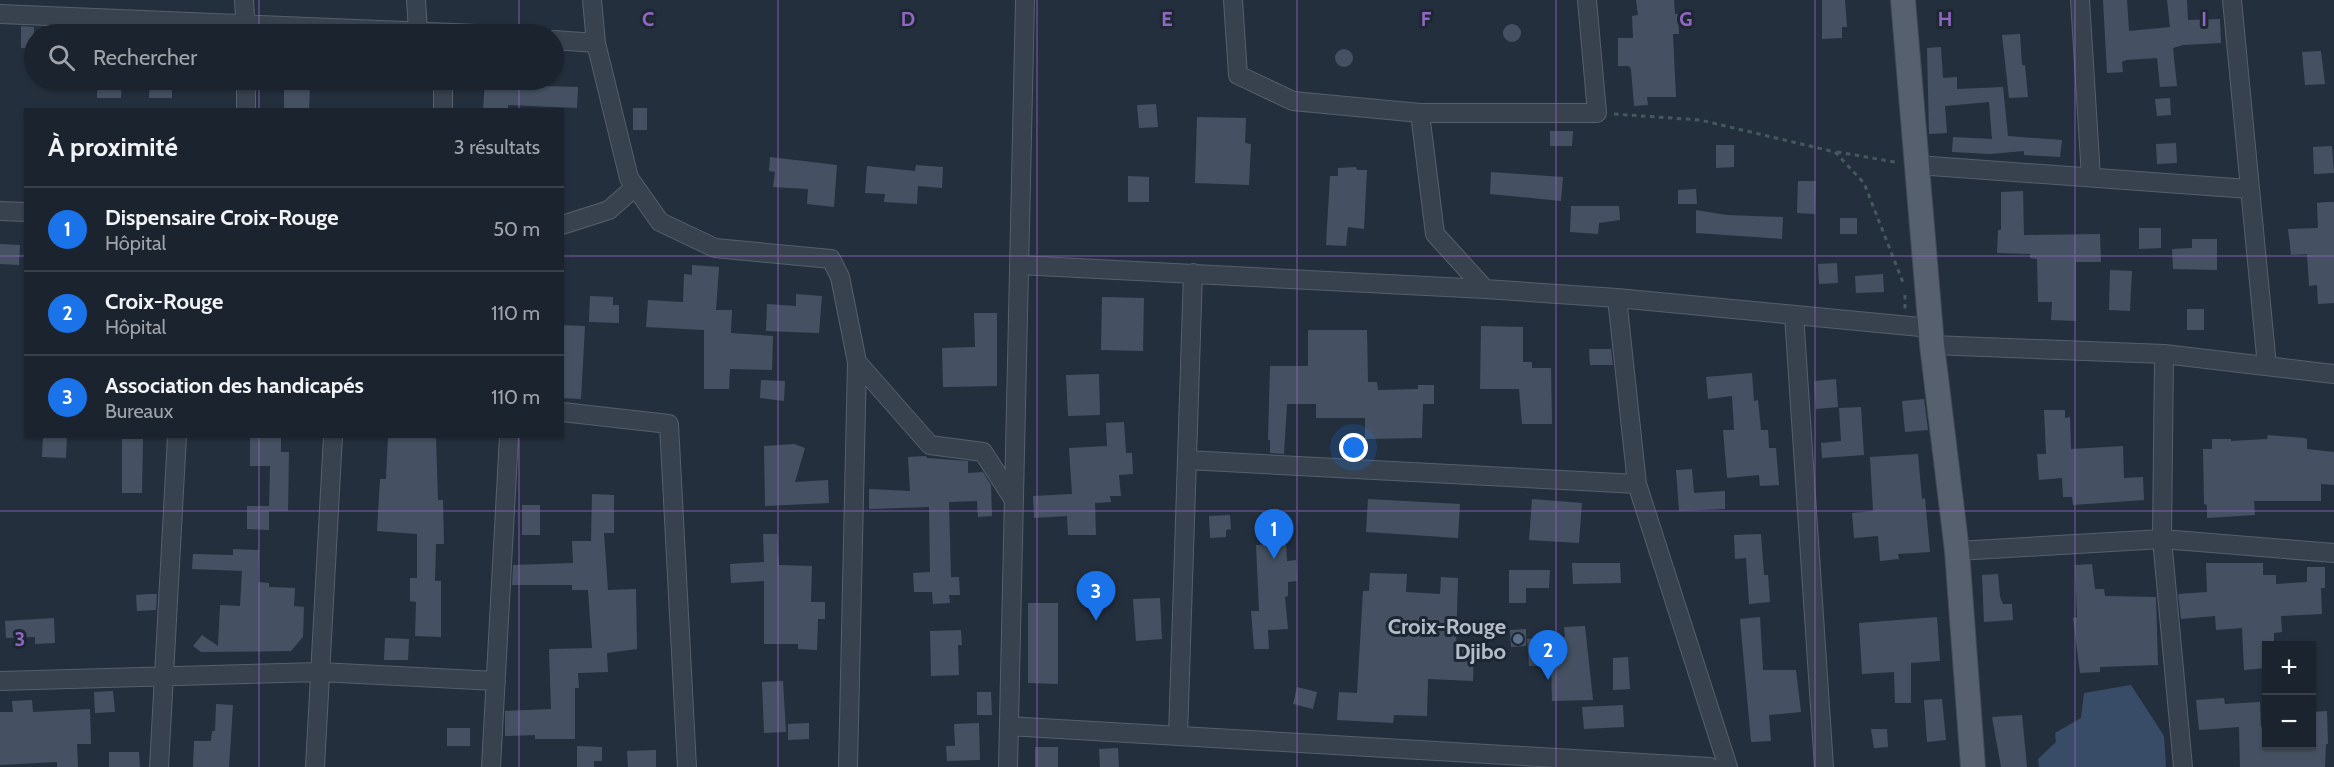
<!DOCTYPE html>
<html lang="fr">
<meta charset="utf-8">
<style>
body{margin:0;font-family:Cabin,sans-serif;background:#242b36;color:#f1f3f6}
.controls{position:absolute;right:18px;bottom:18px;display:grid;overflow:hidden;border-radius:0px;box-shadow:0 2px 4px #0004}
.controls button{width:54px;height:54px;display:grid;place-items:center;padding:0;border:0;border-bottom:2px solid #39404a;background:#1b232e;color:#f1f3f6;font:30px sans-serif}
.you{position:absolute;left:1354px;top:448px;width:21px;height:21px;margin:-15px;border:4px solid #fff;border-radius:50%;background:#1a73e8;box-shadow:0 0 0 9px #1a73e833}
.badge{display:grid;place-items:center;width:39px;height:39px;border-radius:50%;background:#1a73e8;color:#fff;font-size:20px;font-weight:700}
.pin{position:absolute;translate:-50% -50px;filter:drop-shadow(0 2px 3px #0008)}
.pin::after{content:'';position:absolute;top:32px;width:21px;height:18px;background:inherit;clip-path:polygon(0 0,100% 0,50% 100%)}
.list{margin:0;padding:0;list-style:none}
h2{display:flex;justify-content:space-between;align-items:center;height:78px;margin:0;padding:0 24px;font-size:26px}
h2 small{font-size:20px;font-weight:400;color:#a0a4aa}
.list li{display:grid;grid-template-columns:39px 1fr auto;gap:18px;align-items:center;box-sizing:border-box;height:84px;padding:0 24px;border-top:2px solid #39404a}
.list b{display:block;font-size:22px;white-space:nowrap}
.list p{margin:0;font-size:20px;white-space:nowrap;color:#a0a4aa}
.list em{font-size:20px;font-style:normal;color:#a0a4aa}
.icon{flex:none;width:33px;height:33px;fill:none;stroke:currentColor;stroke-width:2;stroke-linecap:round;stroke-linejoin:round}
.map{position:relative;flex:none;width:2334px;height:767px;overflow:hidden}
.search{position:absolute;background:#1b232e;box-shadow:0 2px 4px #0004;left:24px;top:24px;width:540px;height:66px;display:flex;align-items:center;gap:15px;box-sizing:border-box;padding:0 21px;border-radius:33px;color:#a0a4aa;font-size:22px}
.panel{position:absolute;background:#1b232e;box-shadow:0 2px 4px #0004;left:24px;top:108px;width:540px;height:330px;border-radius:0px}
.map>svg:first-child{display:block}
.water{fill:#394c67}
.building{fill:#455162}
.lines{fill:none;stroke-linecap:round;stroke-linejoin:round}
.minor-casing{stroke:#565f6c;stroke-width:20}
.major-casing{stroke:#414a57;stroke-width:26}
.path{stroke:#44595c;stroke-width:3;stroke-dasharray:4.5 4.5;stroke-linecap:butt}
.minor{stroke:#38414e;stroke-width:18}
.major{stroke:#56606e;stroke-width:24}
.grid{fill:none;stroke:#9266c3;stroke-width:1.5;stroke-opacity:0.55}
.service-dot{fill:#5c6f8a;stroke:#1d2633;stroke-width:2}
.labels{text-anchor:middle;dominant-baseline:central;stroke-width:6;stroke-linejoin:round;paint-order:stroke}
.poi-label{font-size:22px;font-weight:bold;fill:#b4bcc9;stroke:#1d2633;text-anchor:end}
.grid-label{font-size:20px;text-anchor:middle;font-weight:bold;fill:#9266c3;stroke:#1d2633;stroke-width:6;stroke-linejoin:round;paint-order:stroke}
</style>
<div class="map">
<svg width="2334" height="767" viewBox="0 0 2334 767">
<rect width="100%" height="100%" fill="#242f3e"/>
<path class="water" d="M2131,685L2164,736L2166,767H2039L2038,759L2056,742L2055,733L2081,718L2084,693Z"/>
<path class="building" d="M1636,0H1674L1675,14H1678L1679,34H1673L1676,97H1647L1648,105L1634,106L1631,69L1629,66H1618V38H1633L1632,16L1638,15Z
M1822,0H1845L1847,27H1842V38L1822,39Z
M2103,0H2127L2129,31L2170,27L2167,0H2187L2188,20L2220,19L2221,43L2183,45L2173,48L2177,86L2160,87L2157,58L2126,60L2122,62L2123,72L2107,73Z
M1503 33a9 9 0 1 1 18 0a9 9 0 1 1-18 0Z
M21,26L34,27V48H21Z
M2020,34L2022,65H2025L2028,97L2009,98L2002,35Z
M1941,47L1943,78L1957,77V89L2003,87L2008,136L2062,140L2060,157L2024,155V151L1990,154L1952,152L1953,137L1992,139L1989,102L1945,106L1947,133L1929,134L1927,48Z
M1335 58a9 9 0 1 1 18 0a9 9 0 1 1-18 0Z
M2321,51L2325,84L2305,85L2302,52Z
M150,80H172V98H149Z
M485,80H509V85L578,87L577,108L508,105V110H483Z
M97,83H122L121,98H97Z
M284,85H310L309,110H284Z
M2170,98L2171,115L2157,116L2155,99Z
M1156,104L1158,127L1139,128L1137,105Z
M633,108H647V130H633Z
M1197,117L1246,118L1245,143L1251,144L1249,185L1195,183Z
M1550,131H1573L1572,146H1550Z
M2176,143L2177,163L2157,164L2156,144Z
M1716,145H1734V167L1716,168Z
M2332,146L2334,173L2314,174L2313,147Z
M770,157L837,165L834,207L807,204L808,189L773,187L775,172L769,171Z
M916,165L943,167L942,188L918,186L917,204L884,202L885,194L865,193L867,166L915,171Z
M1356,167L1357,170H1367L1364,229L1348,227L1346,246L1326,245L1330,176H1338V168Z
M1491,172L1563,177L1561,201L1490,194Z
M1128,176L1149,177V202H1128Z
M1798,181H1816L1815,214L1797,213Z
M1696,189L1697,204H1678V190Z
M2023,191L2024,235L2100,234L2101,262H2076V321L2051,320L2052,302H2038L2037,259L2030,258V254L1997,253L1998,230H2001V192Z
M2325,202H2334V303L2318,304L2317,285L2309,286L2307,254L2291,255L2288,229L2318,228L2317,203Z
M1571,206H1619L1620,220L1599,223L1598,234L1570,232Z
M1696,210L1727,215L1783,217L1782,239L1696,233Z
M1840,218H1857V234H1840Z
M2139,228H2161V248L2139,249Z
M2192,239H2217V270L2173,269L2172,249L2192,248Z
M0,244L20,245L19,265L0,264Z
M1837,263L1838,283L1819,284L1818,264Z
M692,265L719,267L716,310H732L731,333L773,336L772,370L730,369L729,389H704V330L646,327L648,300L683,302L684,274L692,275Z
M2110,270L2132,271L2130,311L2109,310Z
M1883,274L1884,292L1856,293L1855,276Z
M796,294L822,296L819,333L766,331L767,304L796,306Z
M590,296L613,297V305H619V323L589,322Z
M1102,297L1144,298L1143,351L1101,350Z
M2187,309H2204V330H2187Z
M974,313H997V386L943,387L942,348L975,347Z
M562,325L585,326L581,399L562,398Z
M1481,326L1523,327V362H1532V368H1551L1552,424H1522L1519,389H1480Z
M1308,330H1367L1368,382H1377L1378,390L1418,389V385H1434V404H1423L1422,438L1365,439V418H1316V404H1287L1284,454L1270,453V440H1268L1270,366H1308Z
M1589,349H1611L1613,365H1590Z
M1752,373L1754,401L1758,400L1761,430H1768L1769,448H1776L1779,485L1760,486L1759,475L1727,478L1723,430H1734L1732,396L1708,399L1706,377Z
M1099,374L1100,415L1068,416L1066,375Z
M1836,379L1838,407L1816,409L1814,381Z
M761,380L785,381L784,401L760,398Z
M1924,399L1928,430L1905,432L1902,401Z
M1861,407L1864,455L1822,458L1821,443L1841,441L1839,408Z
M2044,410H2065V418L2070,417L2071,449L2123,446L2124,478L2143,477L2144,500L2073,505L2072,497H2063L2062,478L2039,480L2037,454H2046Z
M1124,422L1126,453H1132L1133,474L1119,475L1121,496H1110L1111,502L1095,503L1096,535H1068L1067,516L1034,518L1033,496L1072,494L1069,448L1107,446L1106,423Z
M2268,435L2304,438L2307,439V449L2334,452V485L2321,484V501H2254L2255,515L2207,518V505L2204,504L2203,449H2212V439H2231V441L2267,439Z
M43,436H67L66,458L42,457Z
M250,436H281V452H289L288,511H269L270,466H250Z
M388,436H436L438,500H443L444,544H436L435,581H441V637L415,636L416,602L410,601V578H417V534L377,531L380,479H386Z
M122,439H143L142,493H122Z
M794,444L805,448L795,482L828,480L829,503L765,506L764,446Z
M1918,454L1922,499L1925,498L1930,552L1898,554L1899,559L1880,561L1878,536L1854,538L1852,513L1873,511L1870,457Z
M926,456L927,458L968,461V473L983,472L991,485L992,516L978,517L977,501L949,502L951,577H959L960,595H949L950,603L933,604L932,592H914L913,573L930,572L929,507L869,509V489L910,491L908,457Z
M1692,469L1694,493L1725,491V509L1679,511L1676,470Z
M592,494L614,495V533H604L608,590L636,589L637,649L607,653L608,672L578,673L579,688H575V739H535V735L505,736V711L551,709L549,649L592,648L588,590H572V585H512L513,565L573,563L572,541H591Z
M1368,499L1460,504L1458,538L1366,532Z
M1532,499L1582,503L1579,543L1529,540Z
M522,505H540V535H522Z
M247,506H269V530L247,529Z
M1230,515L1231,529L1226,530V537L1210,538L1209,516Z
M763,534H777L779,565L812,566L811,602H825V619H818L817,650L798,649V644H764V581L731,583L730,564L764,562Z
M1761,534L1764,575H1768L1770,602L1749,604L1746,558L1735,559L1734,535Z
M1286,543L1287,561L1296,560L1297,581L1288,582V596L1285,597L1288,629L1268,630L1269,649H1254L1251,611H1259L1256,545Z
M233,549L259,550L258,582L269,583V587L295,588L294,606L304,607L303,637L291,651L201,652L193,646L202,635L218,646L220,605L240,606L242,571L192,569L193,554L233,555Z
M1572,563H1620L1621,583L1573,584Z
M2206,563H2263V575H2276V584L2307,582V567H2325V588H2321L2322,614L2281,616L2282,632L2274,633V645H2266V668L2244,670L2242,628L2216,630L2215,616L2181,619L2178,594L2207,592Z
M2092,564L2095,589H2104L2105,596L2156,597L2158,665L2100,667V672L2080,673L2073,618L2077,617L2075,565Z
M1509,570H1550L1549,588H1526V603H1509Z
M1370,573L1407,574L1406,592L1440,594L1441,577L1458,578L1456,646L1474,647L1473,681L1428,679L1427,716L1394,715L1393,723L1337,720L1339,692L1357,693L1363,591H1369Z
M1998,574L2000,597L2003,604H2012L2013,620L1984,622L1982,575Z
M149,594H157L156,610L137,611L136,595Z
M1160,598L1162,639L1136,641L1133,599Z
M1028,603H1058V684L1028,683Z
M1760,617L1763,670H1796L1801,712L1769,715L1771,741L1751,742L1740,619Z
M1937,617L1940,661L1911,663V703H1895L1894,672L1862,674L1859,623Z
M54,618L55,643L35,644V637L6,638L5,621Z
M1585,626L1593,700L1552,701L1551,665L1529,666L1527,639L1565,637L1564,627Z
M1526,629V646L1511,647L1510,630Z
M961,630L962,645H958L959,675L931,676L930,631Z
M385,638L409,639L408,660H384Z
M1628,657L1630,689L1613,690V658Z
M783,681L786,732L764,733L762,682Z
M1297,687L1317,692L1313,709L1293,704Z
M113,691L115,712L95,713L94,692Z
M977,692H991L992,715H977Z
M2224,698L2225,704L2260,702L2261,727H2266V744H2312V712L2327,711L2328,744H2326L2325,767H2240L2239,727L2199,730L2196,700Z
M1942,699L1946,740L1927,742L1924,700Z
M32,700L33,712L90,709L91,744H77L78,767H57V762L0,765V712H13L12,701Z
M216,704L233,705L229,767H193L194,741H211L212,731H215Z
M1623,705L1624,727L1584,729L1582,707Z
M2022,715L2027,767H2001L1992,717Z
M809,723V739L788,740V724Z
M979,723L980,760L947,761L946,746H955L954,724Z
M447,728H470V746H447Z
M1871,729H1887L1888,747L1874,748Z
M577,746L602,747V761H594V767H577Z
M1035,747H1058V767H1035Z
M1118,748L1119,767H1100L1099,749Z
M656,750V767H628L627,751Z
M109,752H139L140,767H109Z"/>
<g class="lines">
<g class="minor-casing">
<path id="minor" d="M244,0L246,34
M416,0L418,30L421,34
M592,0L596,43L629,178L660,222L715,248L831,259L840,277L857,362L930,445L983,452L1014,500
M1233,0L1238,75L1293,101L1420,113L1435,234L1485,289L1617,298L1931,328
M2080,0L2091,177
M2232,0L2267,366
M0,14L477,34
M554,40L596,43
M246,110V80
M443,110V80
M1420,113H1597L1587,0
M1917,165L2249,189
M0,211L26,212
M562,225L609,210L635,187
M1019,265L1485,289
M1617,298L1637,484L1728,767
M1794,315L1824,767
M1932,345L2164,354L2334,374
M2164,354L2162,539L2183,767
M562,412L669,424L687,767
M1187,460L1637,484
M1957,551L2162,539L2334,553
M0,681L320,672L496,681
M1009,726L1710,767
M1178,736L1193,273
M159,767L177,436
M315,767L333,436
M491,767L509,436
M848,767L857,362
M1008,767L1025,0"/>
</g>
<g class="major-casing">
<path id="major" d="M1903,0L1932,345L1957,551L1973,767"/>
</g>
<path class="path" d="M1614,114L1700,120L1835,152L1864,183L1904,285
M1837,152L1895,162
M1905,295V309"/>
<use href="#minor" class="minor"/>
<use href="#major" class="major"/>
</g>
<path class="grid" d="M259,0V34M519,0V34M778,0V767M1037,0V767M1297,0V767M1556,0V767M1815,0V767M2075,0V767M259,80V110M519,80V110M0,256H26M562,256H2334M259,436V767M519,436V767M0,511H2334"/>
<circle class="service-dot" cx="1518" cy="639" r="6"/>
<g class="labels">
<g class="poi-label">
<text x="1506" y="626">Croix-Rouge<tspan x="1506" dy="25">Djibo</tspan></text>
</g>
</g>
<g class="grid-label">
<text x="648" y="26">C</text>
<text x="908" y="26">D</text>
<text x="1167" y="26">E</text>
<text x="1426" y="26">F</text>
<text x="1686" y="26">G</text>
<text x="1945" y="26">H</text>
<text x="2204" y="26">I</text>
<text x="20" y="646">3</text>
</g>
</svg>
<div class="controls">
<button>+</button>
<button>−</button>
</div>
<div class="you"></div>
<div class="pin badge" style="left:1274px;top:559px">1</div>
<div class="pin badge" style="left:1548px;top:680px">2</div>
<div class="pin badge" style="left:1096px;top:621px">3</div>
<div class="search"><svg class="icon" aria-label="search" viewBox="0 0 24 24"><circle cx="10" cy="10" r="6"/><path d="M15 15l6 6"/></svg>Rechercher</div>
<section class="panel">
<h2>À proximité<small>3 résultats</small></h2>
<ul class="list">
<li><span class="badge">1</span><div><b>Dispensaire Croix-Rouge</b><p>Hôpital</p></div><em>50 m</em></li>
<li><span class="badge">2</span><div><b>Croix-Rouge</b><p>Hôpital</p></div><em>110 m</em></li>
<li><span class="badge">3</span><div><b>Association des handicapés</b><p>Bureaux</p></div><em>110 m</em></li>
</ul>
</section>
</div>
